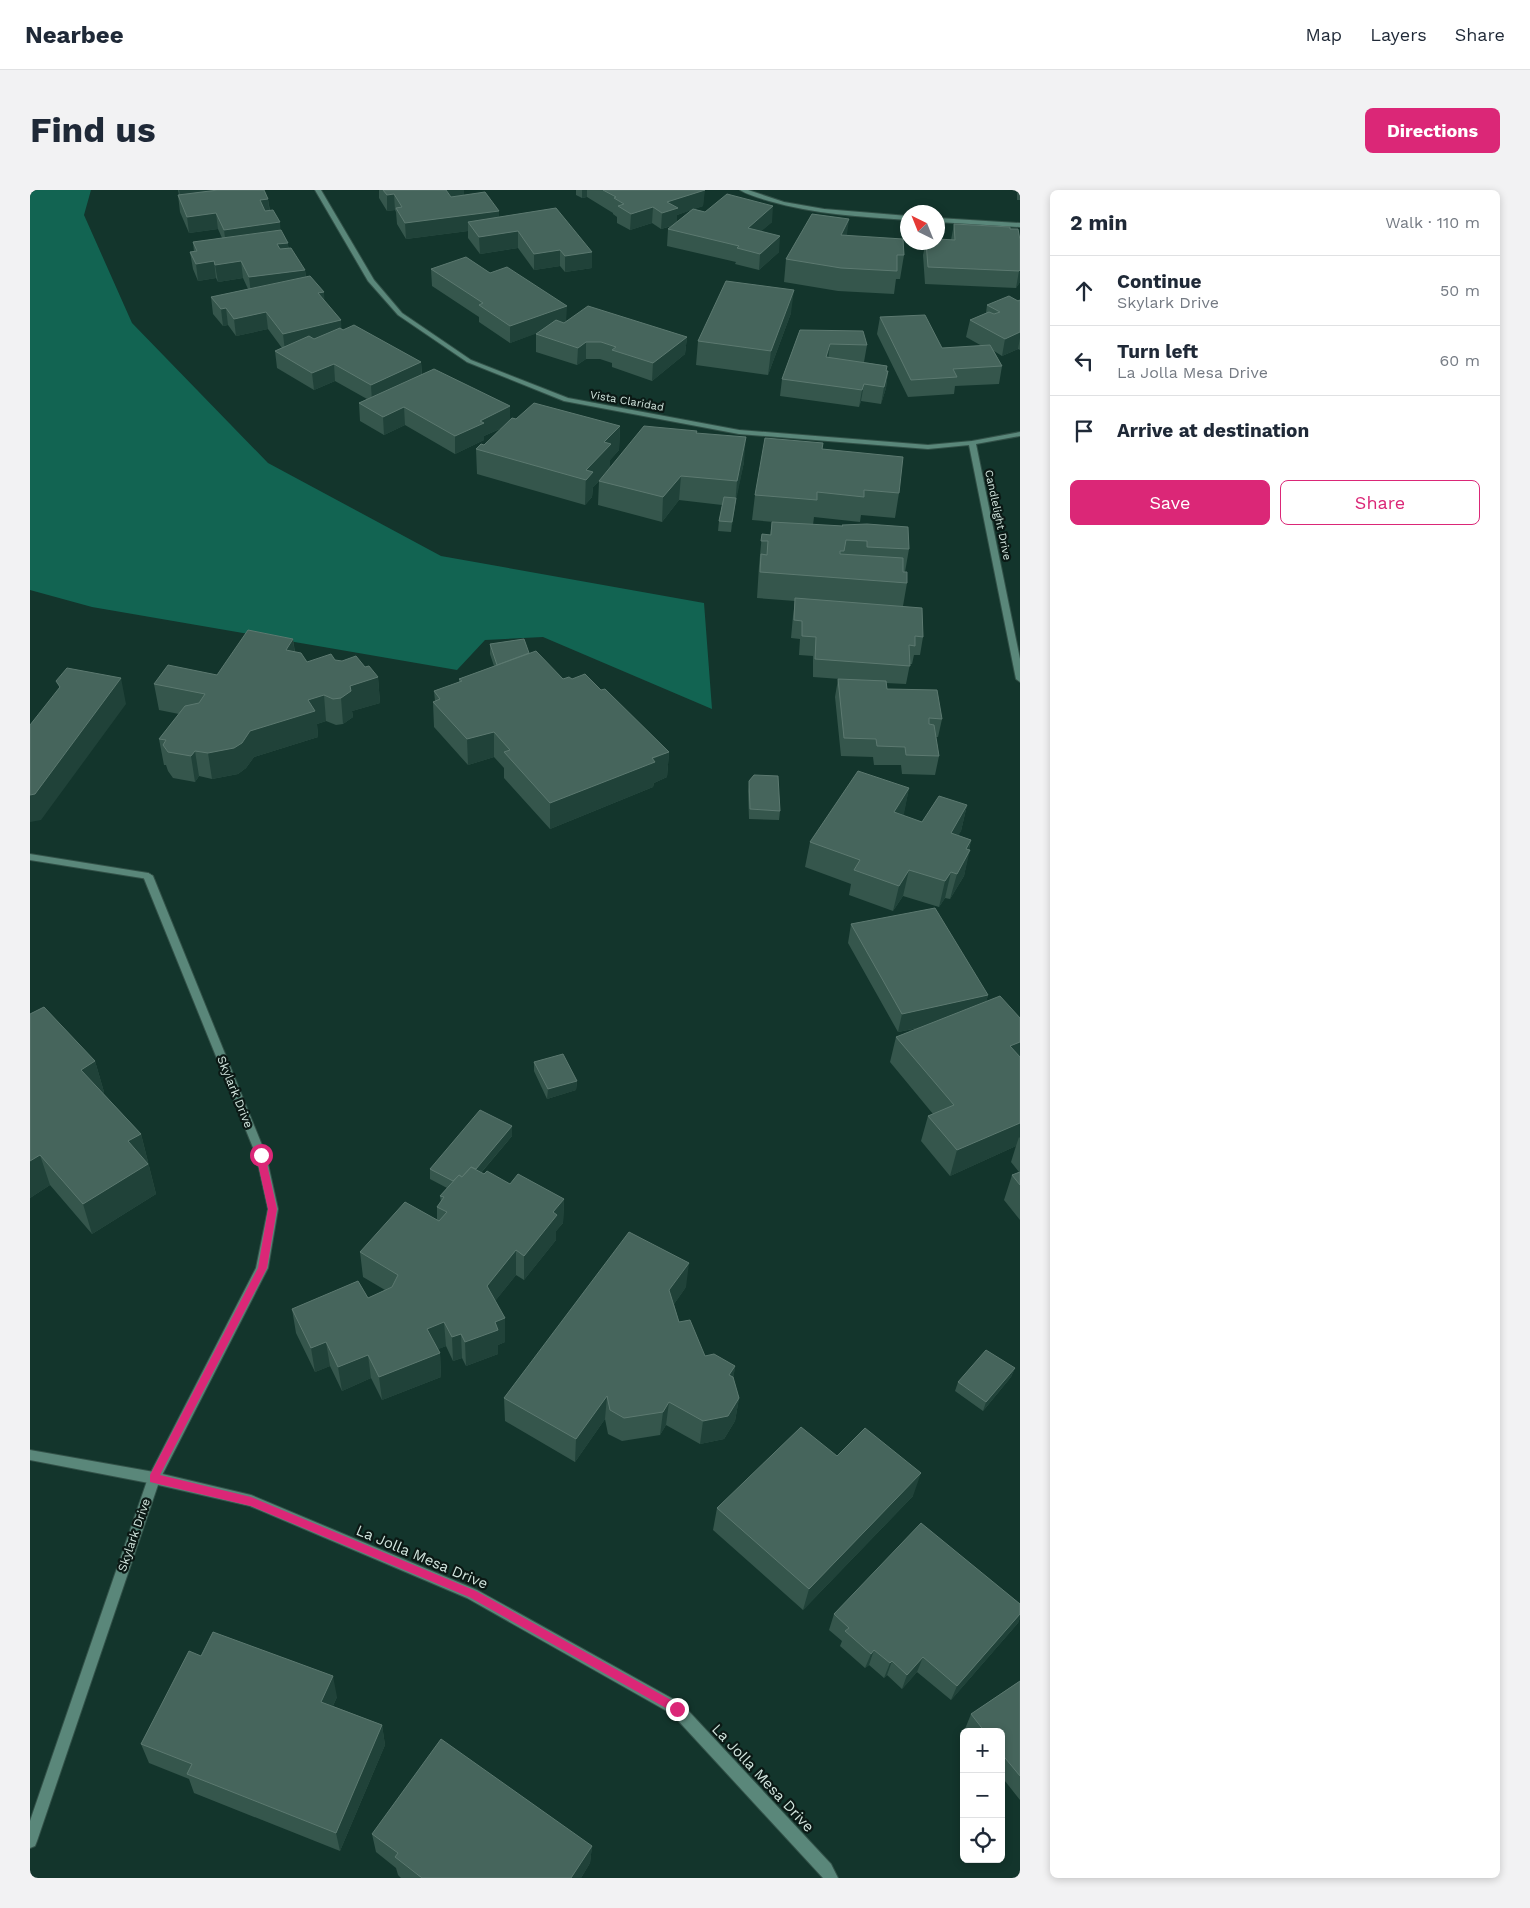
<!DOCTYPE html>
<meta charset="utf-8">
<style>
body{margin:0;font-family:"Work Sans",sans-serif;background:#f2f2f3;color:#1f2937}
.controls{position:absolute;right:15px;bottom:15px;display:grid;overflow:hidden;border-radius:8px;box-shadow:0 2px 8px #0003}
.controls button{width:45px;height:45px;display:grid;place-items:center;padding:0;border:0;border-bottom:1px solid #e0e1e3;background:#fff;color:#1f2937;font:25px sans-serif}
.compass{position:absolute;left:870px;top:15px;width:45px;height:45px;border-radius:50%;background:#fff;box-shadow:0 2px 8px #0003;rotate:317deg}
.stop{position:absolute;width:15px;height:15px;margin:-11px;border:4px solid #db2777;border-radius:50%;background:#fff}
.stop.end{background:#db2777;border-color:#fff;box-shadow:0 1px 5px #0008}
.list{margin:0;padding:0;list-style:none}
h2{display:flex;justify-content:space-between;align-items:center;height:65px;margin:0;padding:0 20px;font-size:21px}
h2 small{font-size:16px;font-weight:400;color:#747a83}
.list li{display:grid;grid-template-columns:32px 1fr auto;gap:15px;align-items:center;box-sizing:border-box;height:70px;padding:0 20px;border-top:1px solid #e0e1e3}
.list b{display:block;font-size:19px;white-space:nowrap}
.list p{margin:0;font-size:16px;white-space:nowrap;color:#747a83}
.list em{font-size:16px;font-style:normal;color:#747a83}
.actions{display:flex;gap:10px;padding:15px 20px}
.actions a{flex:1;padding:11px 0;border:1px solid #db2777;border-radius:8px;text-align:center;font-size:18px;color:#db2777}
.actions .main{background:#db2777;color:#fff}
.icon{flex:none;width:28px;height:28px;fill:none;stroke:currentColor;stroke-width:2;stroke-linecap:round;stroke-linejoin:round}
.map{position:relative;flex:none;width:990px;height:1688px;overflow:hidden;border-radius:8px}
header{display:flex;align-items:center;gap:30px;box-sizing:border-box;height:70px;padding:0 25px;background:#fff;border-bottom:1px solid #e0e1e3}
header strong{font-size:24px}
nav{display:flex;gap:28px;margin-inline-start:auto;font-size:18px}
.intro{display:flex;align-items:center;justify-content:space-between;box-sizing:border-box;height:120px;padding:0 30px}
h1{margin:0;font-size:35px}
.button{padding:12px 22px;border-radius:8px;background:#db2777;color:#fff;font-size:18px;font-weight:700}
main{display:flex;gap:30px;padding:0 30px}
aside{flex:1;background:#fff;border-radius:8px;box-shadow:0 2px 8px #0003}
.map>svg:first-child{display:block}
.green{fill:#126452}
.lines{fill:none;stroke-linecap:round;stroke-linejoin:round}
.service-casing{stroke:#325148;stroke-width:2}
.minor-casing{stroke:#325148;stroke-width:2}
.tertiary-casing{stroke:#325148;stroke-width:2}
.service{fill:#5a877a;fill-rule:evenodd}
.minor{fill:#5a877a;fill-rule:evenodd}
.tertiary{fill:#5a877a;fill-rule:evenodd}
.wall{fill:#35564c;fill-rule:evenodd}
.shaded-wall{fill:#204239}
.building{fill:#46655c;stroke:#5c7970}
.route{fill:#db2777}
.labels{text-anchor:middle;dominant-baseline:central;stroke-width:4.5;stroke-linejoin:round;paint-order:stroke}
.far-street-label{font-size:11px;fill:#d2e5de;stroke:#0b1915}
.street-label{font-size:12px;fill:#d2e5de;stroke:#0b1915}
.near-street-label{font-size:15px;fill:#d2e5de;stroke:#0b1915}
</style>
<header>
<strong>Nearbee</strong>
<nav><a>Map</a><a>Layers</a><a>Share</a></nav>
</header>
<div class="intro"><h1>Find us</h1><a class="button">Directions</a></div>
<main>
<div class="map">
<svg width="990" height="1688" viewBox="0 0 990 1688">
<rect width="100%" height="100%" fill="#13352c"/>
<path class="green" d="M0,0H61L54,25L102,133L238,273L411,366L674,413L682,519L513,447L455,450L427,480L62,417L0,400Z"/>
<g class="lines">
<g class="service-casing">
<path id="service" d="M0,664L118,683L123,686L118,689L0,670Z"/>
</g>
<g class="minor-casing">
<path id="minor" d="M285,0H291L344,90L372,123L441,170L538,208L709,240L898,255L942,251L990,242V246L946,254L990,469V492L986,489L939,255L898,259L709,244L534,211L437,172L368,125L338,91Z
M710,0H718L754,12L794,19L878,26V30C831,27 784,24 739,11C729,8 718,5 710,0Z
M908,28L990,33V37L908,32Z
M118,683L123,686L236,965L248,1019L238,1078L130,1289L7,1651L5,1656L0,1658V1631L118,1288L226,1078L238,1019L226,965L113,686Z"/>
</g>
<g class="tertiary-casing">
<path id="tertiary" d="M0,1260L124,1282L221,1305L447,1400L652,1514L801,1674L808,1688H793L642,1524L437,1408L220,1316L124,1294L0,1270Z"/>
</g>
<use href="#service" class="service"/>
<use href="#minor" class="minor"/>
<use href="#tertiary" class="tertiary"/>
</g>
<path class="wall" d="M148,0H234L238,9L240,21L250,32V40L259,58L275,80L276,87L294,111L311,130V139L391,172L392,184L480,230L486,229L590,236L589,260L580,270V277L667,241V243L714,272L706,308L701,342L688,341L689,331L692,315L649,310L632,332L568,315L569,291L563,297L562,307L555,315L447,284L446,259L454,255L472,238L454,246V250L425,264L375,235L354,245L330,231L329,213L337,209L305,191L284,200L247,178L245,161L252,158L238,139L206,146L198,135L193,136L183,124L181,107L218,99L213,88L188,92L186,88L168,91L163,79L160,62H164L163,52L192,48L188,39L159,43L150,22L148,5H149Z
M347,0H434V5L469,27L526,18L562,78L535,82L530,76L504,80L488,58L450,64L438,48V41L376,49L367,34L366,22L365,20L357,21L349,8V0Z
M546,0H674L673,16L664,19L675,22L742,32L731,41L749,62L729,80L705,74L706,72L637,56L638,39L642,36L631,39L622,33L600,40L587,33V27L583,24V23L557,7L552,8L546,5ZM661,20L647,32V25Z
M987,0H990V10H987Z
M924,34L988,39L990,92L986,98L895,94L893,65L896,52H908L921,50Z
M817,45L874,65L870,89H866L864,104L808,101L754,92L756,69Z
M401,79L537,131L657,147L655,164L622,191L582,177V173L570,169H556L547,175L506,162V144L509,142L480,153L449,132V127L402,96Z
M990,110V160L988,159L972,166L964,161L972,176L969,194L925,196L924,204L878,207L847,144L850,127L912,158L952,156L936,147L940,130L956,123L957,115Z
M761,123L738,185L666,175L668,151Z
M770,140L837,155L834,172L857,176L856,181H858L856,198L851,214L831,211L829,217L750,206L752,189Z
M792,259L869,303L865,328L831,325L830,332L784,327L783,335L812,336V335L879,359L875,382L877,393L873,416L893,447L890,465H884L882,474H880L876,494L856,493L857,499L912,529L908,547H906L909,566L905,585L872,584L871,575H844L843,567L811,566L805,507L808,489H810L783,487V466L769,465L770,449L761,448L763,426L765,411L727,408L729,376L732,344L740,345L742,332L767,334L722,330L725,305Z
M263,449L265,462L277,472L305,470L335,477L348,487L350,513L322,521L323,527L313,534L306,535L296,531L287,534L288,547L224,567L216,578L208,584L182,589L169,586L165,592L143,588L138,581L136,575H134L129,549L149,524L129,520L124,494L187,485Z
M460,454L499,463L533,489H542L571,500L639,562L637,587L624,593L623,597L520,639L474,588V578L464,567L438,575L404,537L403,512L405,511L404,501L429,492V489L464,476L460,464Z
M719,591L750,621L749,630L719,629L718,601Z
M879,598L873,626L892,632L937,615L931,641L928,645L941,650L934,686L920,709L915,708L909,717L873,706L863,721L819,705L821,694L775,677L780,652Z
M821,734L958,805L956,812L990,828V1030L974,1010L982,985L989,982L981,972L986,956L920,986L891,951L898,926L903,924L860,872L866,847L889,838L868,842L818,753Z
M0,824L65,871L74,902L73,903L111,944L126,1004L62,1044L20,995L0,1008Z
M504,872L547,891L546,900L517,909L504,881Z
M482,936V946L451,983L480,994L534,1009L533,1033L526,1041V1050L494,1090L486,1085L465,1111L475,1152L468,1155V1164L436,1176L432,1168L423,1171L416,1156L408,1159L410,1163L411,1187L352,1210L341,1188L312,1201L300,1176L285,1182L266,1143L262,1119L338,1108L355,1100L333,1087L330,1062L407,1030V1017L411,1012L410,1006L417,998L400,989V979Z
M656,1097L644,1114L649,1132L675,1166L705,1176L703,1189L709,1208L705,1231L694,1249L670,1254L636,1235L630,1245L592,1251L578,1244L575,1229L545,1272L475,1231L474,1208Z
M985,1178L981,1187L953,1221L925,1201L928,1192Z
M807,1266L883,1306L773,1420L683,1340L687,1318Z
M990,1414V1428L988,1433L921,1510L887,1482L872,1499L857,1485L854,1488L839,1475L835,1478L810,1456L812,1451L799,1440L804,1424Z
M171,1466L307,1507L303,1516L352,1535L355,1555L310,1661L164,1603L159,1589L119,1573L111,1554Z
M990,1491V1610L971,1586V1542H937L935,1539L941,1524Z
M342,1644L562,1656L560,1673L551,1688H371L368,1685L366,1678L346,1662Z"/>
<path class="shaded-wall" d="M149,0H224L151,10Z
M413,0H434V8L413,11Z
M552,0H557V7L552,8Z
M675,0L673,16L647,25V34L631,39L632,23L637,12Z
M364,4L365,20L357,21V5Z
M238,9L240,26L231,27L230,10Z
M743,16L742,32L716,54L718,38Z
M623,17L622,33L600,40L601,24Z
M469,21V37L438,32V41L376,49L375,33Z
M186,23L188,39L159,43L157,27Z
M819,29L816,52L811,45Z
M250,32L251,49L196,56L194,40Z
M488,41V58L450,64L449,47Z
M750,46L749,62L729,80L730,64Z
M258,53L260,69L249,71L247,54Z
M530,60V76L504,80V64Z
M562,62V78L535,82V66Z
M184,71L186,88L168,91L166,74Z
M211,71L213,88L188,92L185,75Z
M275,80L277,96L221,104L219,87Z
M990,80V92L986,98L989,81Z
M764,100L761,123L738,185L741,161Z
M294,102L295,119L288,103Z
M537,116L536,133L480,153V136Z
M196,118L198,135L193,136L191,119Z
M236,122L238,139L206,146L204,129Z
M311,130L312,147L255,161L253,144Z
M990,142V148L988,159L972,166L975,149Z
M657,147L655,164L622,191L623,173Z
M556,152V169L547,175L548,158Z
M800,154L798,172L796,167Z
M391,172L392,190L342,212L341,195Z
M304,174L305,191L284,200L282,183Z
M858,181L856,198L851,214L854,197Z
M834,194L831,211L829,217L832,200Z
M480,216V234L454,246V250L425,264V246L450,231Z
M374,217L375,235L354,245L353,227Z
M590,236L589,260L580,270V279L563,297L562,307L555,315L556,280L574,252Z
M716,247L714,272L705,316L707,291Z
M651,286L649,310L632,332L633,307Z
M706,308L705,317L701,342L702,332Z
M263,449L266,475L256,460Z
M348,487L350,513L322,521L323,527L313,534L311,508L320,496Z
M91,488L96,514L11,630L0,632V605Z
M294,505L296,531L287,534L288,547L224,567L216,578L208,584L182,589L178,563L278,510Z
M464,542V567L438,575L437,549Z
M165,561L169,586L165,592L161,566Z
M639,562L637,587L624,593L623,597L520,639V613Z
M879,598L874,624L858,648L864,622Z
M937,615L931,641L915,669L921,643Z
M941,650L937,666L940,660L934,686L920,709L927,684L936,659Z
M879,680L873,706L863,721L869,696Z
M921,682L915,708L909,717L915,691Z
M958,805L953,824L868,842L872,824Z
M990,852V875L980,856Z
M65,871L74,902L60,911L51,880Z
M547,891L546,900L517,909L518,899Z
M990,933V948L989,947L986,956L920,986L927,960Z
M482,936V946L432,1005V996Z
M111,944L126,1004L62,1044L53,1014L98,951Z
M10,965L20,995L0,1008V971Z
M534,1009L533,1033L526,1041V1050L494,1090V1066L523,1022Z
M486,1060V1085L458,1120L457,1096Z
M659,1073L656,1097L637,1124L639,1100Z
M475,1128V1152L468,1155V1164L436,1176L435,1152L465,1132Z
M414,1132L416,1156L399,1163L397,1139Z
M431,1144L432,1168L423,1171L422,1147Z
M296,1152L300,1176L285,1182L281,1158Z
M410,1163L411,1187L352,1210L349,1187Z
M338,1165L341,1188L312,1201L308,1177Z
M705,1176L702,1200L699,1185Z
M985,1178L981,1187L953,1221L956,1212Z
M577,1206L575,1229L545,1272L546,1249Z
M709,1208L705,1231L694,1249L670,1254L673,1231Z
M639,1212L636,1235L630,1245L633,1222Z
M891,1283L883,1306L773,1420L779,1399Z
M990,1424V1428L988,1433L921,1510L927,1496Z
M844,1460L839,1475L835,1478L841,1464Z
M893,1467L887,1482L872,1499L877,1485Z
M862,1471L857,1485L854,1488L860,1473Z
M303,1486L307,1507L295,1532L291,1512Z
M352,1535L355,1555L310,1661L306,1643Z
M562,1656L560,1673L551,1688H541Z"/>
<path class="building" d="M188,0H234L238,9L230,10L235,21L243,20L250,32L194,40L186,23L157,27L148,5Z
M353,0H416L421,7L455,2L469,21L375,33L366,18L372,17L364,4L357,5Z
M573,0H675L637,12L648,18L632,23L623,17L601,24L588,16L594,14L584,8L586,7Z
M697,4L743,16L718,38L750,46L730,64L707,58L709,56L638,39L663,19L675,22Z
M526,18L562,62L535,66L530,60L504,64L488,41L449,47L438,32Z
M782,24L819,29L811,45L873,49L874,65H867V81L811,78L756,69Z
M924,34L980,37V39H988L990,50V80L989,81L898,77L896,52H908V49L925,50Z
M251,40L258,53L247,54L250,59L261,58L275,80L219,87L211,71L185,75L184,71L166,74L160,62L167,61L163,52Z
M436,67L460,83L477,77L537,116L480,136L449,115L453,113L401,79Z
M280,86L294,102L288,103L311,130L253,144L236,122L204,129L196,118L191,119L181,107Z
M696,91L764,100L741,161L668,151Z
M979,106L988,111L990,110V142L975,149L940,130L959,122L964,124L970,122L957,115Z
M558,116L657,147L623,173L582,160L586,157L571,152H556L548,158L506,144L526,130L534,133Z
M895,125L912,158L960,155L972,176L923,179L927,187L881,190L850,127Z
M324,135L391,172L341,195L304,174L282,183L245,161L279,146L284,149L310,138L313,140Z
M770,140L833,141L837,155L800,154L796,167L857,176L856,181H858L854,197L834,194L832,200L752,189Z
M404,179L480,216L450,231L454,233L425,246L374,217L353,227L329,213Z
M504,213L590,236L574,252L581,254L556,280L563,282L556,290L446,259L451,254L454,255L482,228L486,229Z
M614,236L667,241L666,243L716,247L707,291L651,286L633,307L569,291Z
M735,248L793,253L792,259L873,267L869,303L834,300V307L787,302V310L725,305Z
M694,307L706,308L702,332L689,331Z
M742,332L813,336L812,335L837,334L878,337L879,359L837,357V351L816,350L814,361H810V364L873,368V382H877V393L730,382L731,364L737,365L738,351H731L732,344L741,345Z
M765,408L892,418L893,447L885,446V456L879,455L880,476L785,469L786,447L772,446V431L764,430Z
M218,440L263,449L256,460L271,463L277,472L301,464L305,470L312,471L326,466L335,477L339,476L348,487L320,496L321,501L311,508L303,509L294,505L278,510L285,521L220,541L212,553L204,558L178,563L165,561L161,566L138,562L133,555L136,550L129,549L155,516L169,513L175,504L124,494L138,475L187,485Z
M494,449L499,463L467,475L460,454Z
M506,461L533,489L539,487L542,489L555,484L571,500L575,499L639,562L622,568L625,572L520,613L474,562L480,560L464,542L437,549L403,512L410,509L404,501L432,491L429,489Z
M37,478L91,488L5,604L0,605V535L30,497L26,491Z
M808,489L856,491L857,499L907,500L912,529L899,528V534L904,535L909,566L876,565L875,557L847,556L846,549L814,548Z
M828,581L879,598L864,622L892,632L909,606L937,615L921,643L941,650L936,659L940,660L927,684L921,682L915,691L879,680L869,696L824,680L830,670L780,652Z
M724,585L748,586L750,621L720,619L719,591Z
M905,718L958,805L872,824L821,734Z
M970,806L990,828V852L980,856L990,867V933L927,960L898,926L924,915L866,847Z
M14,817L65,871L51,880L111,944L98,951L118,974L53,1014L10,965L0,971V824Z
M533,864L547,891L518,899L504,872Z
M450,920L482,936L446,979L441,977L432,987L429,985L423,991L400,979Z
M441,977L454,984L457,981L480,994L488,984L534,1009L523,1022L527,1025L494,1066L486,1060L457,1096L475,1128L465,1132L468,1140L435,1152L431,1144L422,1147L414,1132L397,1139L410,1163L349,1187L338,1165L308,1177L296,1152L281,1158L262,1119L328,1091L338,1108L362,1097L368,1085L330,1062L375,1012L409,1031L417,1022L407,1017L414,1007L410,1006L429,985L432,987Z
M990,982V995L982,985Z
M599,1042L659,1073L639,1100L649,1132L660,1130L675,1166L684,1164L705,1176L699,1185L703,1187L709,1208L698,1226L673,1231L639,1212L633,1222L594,1228L580,1220L577,1206L546,1249L474,1208Z
M956,1160L985,1178L956,1212L928,1192Z
M771,1237L807,1266L835,1238L891,1283L779,1399L687,1318Z
M891,1333L990,1414V1424L927,1496L893,1467L877,1485L862,1471L860,1473L844,1460L841,1464L815,1441L819,1438L804,1424Z
M183,1442L303,1486L291,1512L352,1535L306,1643L157,1584L162,1574L111,1554L159,1461L171,1466Z
M990,1491V1586L971,1563V1542H955L941,1524Z
M411,1549L562,1656L541,1688H392L365,1667L368,1663L342,1644Z"/>
<path class="route" d="M231,961L235,965L247,1019L237,1078L130,1285L221,1307L446,1401L650,1515V1522H643L439,1407L221,1316L120,1292V1285L228,1078L238,1019L226,965Z"/>
<g class="labels">
<g class="far-street-label">
<text transform="translate(597 211) rotate(10)">Vista Claridad</text>
<text transform="translate(968 325) rotate(78)">Candlelight Drive</text>
</g>
<g class="street-label">
<text transform="translate(205 902) rotate(68)">Skylark Drive</text>
<text transform="translate(104 1345) rotate(-71)">Skylark Drive</text>
</g>
<g class="near-street-label">
<text transform="translate(392 1367) rotate(23)">La Jolla Mesa Drive</text>
<text transform="translate(733 1588) rotate(47)">La Jolla Mesa Drive</text>
</g>
</g>
</svg>
<div class="controls">
<button>+</button>
<button>−</button>
<button><svg class="icon" aria-label="locate" viewBox="0 0 24 24"><circle cx="12" cy="12" r="6"/><path d="M12 2v4M12 18v4M2 12h4M18 12h4"/></svg></button>
</div>
<svg class="compass" viewBox="-18 -18 36 36"><path d="M0-13l5 13h-10z" fill="#e53935"/><path d="M0 13l5-13h-10z" fill="#747a83"/></svg>
<div class="stop" style="left:231px;top:965px"></div>
<div class="stop end" style="left:647px;top:1519px"></div>
</div>
<aside>
<h2>2 min<small>Walk · 110 m</small></h2>
<ul class="list">
<li><svg class="icon" aria-label="ahead" viewBox="0 0 24 24"><path d="M12 20V5M6 11l6-6 6 6"/></svg><div><b>Continue</b><p>Skylark Drive</p></div><em>50 m</em></li>
<li><svg class="icon" aria-label="left" viewBox="0 0 24 24"><path d="M17 20v-9H6M10 6l-5 5 5 5"/></svg><div><b>Turn left</b><p>La Jolla Mesa Drive</p></div><em>60 m</em></li>
<li><svg class="icon" aria-label="arrive" viewBox="0 0 24 24"><path d="M6 21V4h12l-3 4 3 4H6"/></svg><div><b>Arrive at destination</b></div></li>
</ul>
<div class="actions"><a class="main">Save</a><a>Share</a></div>
</aside>
</main>
